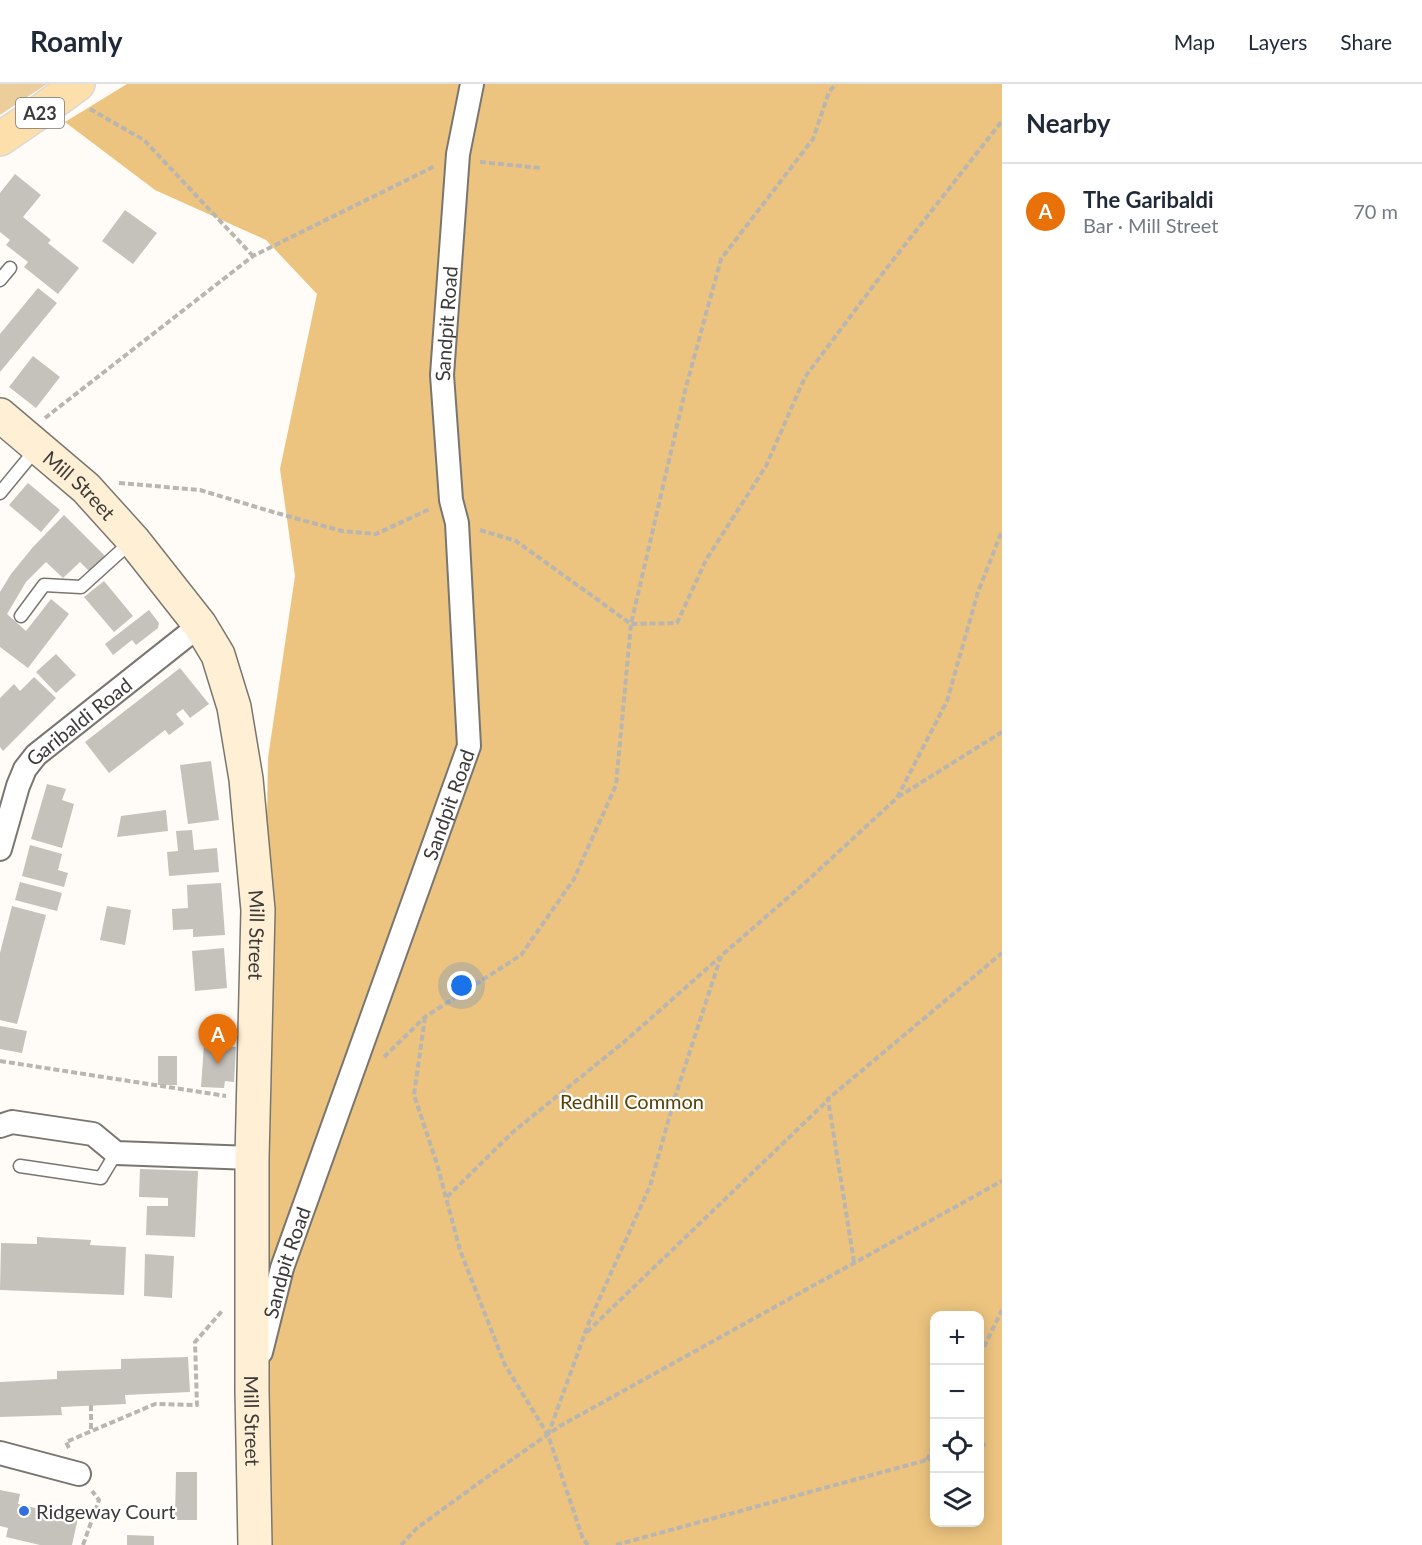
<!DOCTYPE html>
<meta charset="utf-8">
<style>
body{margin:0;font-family:Lato,sans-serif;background:#f6f6f7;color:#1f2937}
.controls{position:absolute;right:18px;bottom:18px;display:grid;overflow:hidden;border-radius:12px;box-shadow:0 3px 15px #0003}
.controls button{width:54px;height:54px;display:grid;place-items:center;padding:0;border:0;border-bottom:2px solid #e0e1e3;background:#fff;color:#1f2937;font:30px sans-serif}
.you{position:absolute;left:462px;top:902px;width:21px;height:21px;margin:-15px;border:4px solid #fff;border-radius:50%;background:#1a73e8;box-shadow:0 0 0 9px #1a73e833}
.badge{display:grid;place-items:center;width:39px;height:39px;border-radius:50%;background:#3170de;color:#fff;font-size:20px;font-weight:700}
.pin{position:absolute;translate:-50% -50px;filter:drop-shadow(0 2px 3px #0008)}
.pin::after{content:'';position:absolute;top:32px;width:21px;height:18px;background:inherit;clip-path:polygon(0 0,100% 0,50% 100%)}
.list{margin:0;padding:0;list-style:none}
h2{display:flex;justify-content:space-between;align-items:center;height:78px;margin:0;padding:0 24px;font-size:26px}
h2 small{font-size:20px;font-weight:400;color:#747a83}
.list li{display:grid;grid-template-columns:39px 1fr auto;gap:18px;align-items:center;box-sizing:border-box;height:96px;padding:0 24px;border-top:2px solid #e0e1e3}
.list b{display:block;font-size:22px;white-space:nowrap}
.list p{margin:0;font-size:20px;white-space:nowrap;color:#747a83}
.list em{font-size:20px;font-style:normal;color:#747a83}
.icon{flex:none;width:33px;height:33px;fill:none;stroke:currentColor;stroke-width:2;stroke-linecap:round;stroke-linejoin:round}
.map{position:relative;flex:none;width:1002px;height:1461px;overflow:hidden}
header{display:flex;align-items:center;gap:36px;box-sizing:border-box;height:84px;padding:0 30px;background:#fff;border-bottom:2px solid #e0e1e3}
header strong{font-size:28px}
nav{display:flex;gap:33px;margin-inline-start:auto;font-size:21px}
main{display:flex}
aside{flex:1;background:#fff}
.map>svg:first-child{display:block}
.green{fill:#ebce9c}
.forest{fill:#ecc47f;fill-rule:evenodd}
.building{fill:#c5c1bb}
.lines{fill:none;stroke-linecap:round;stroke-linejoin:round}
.lane-casing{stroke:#797670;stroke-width:15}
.street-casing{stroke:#797670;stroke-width:26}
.secondary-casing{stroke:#797670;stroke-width:36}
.primary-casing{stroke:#d8d8d7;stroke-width:36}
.path{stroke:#b9b5b1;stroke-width:4;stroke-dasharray:6 3;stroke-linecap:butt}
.lane{stroke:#fff;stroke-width:12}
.street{stroke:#fff;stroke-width:22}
.secondary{stroke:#feefd5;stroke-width:33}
.primary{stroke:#fddfac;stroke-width:33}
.poi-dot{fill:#3170de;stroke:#fff;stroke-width:2}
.labels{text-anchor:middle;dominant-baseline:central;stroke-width:4.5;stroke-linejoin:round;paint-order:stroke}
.shield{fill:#fff;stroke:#777674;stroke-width:1.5}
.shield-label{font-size:18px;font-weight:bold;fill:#3d3b39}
.street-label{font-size:20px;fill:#3d3b39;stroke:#fff}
.park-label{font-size:20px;fill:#5a3f06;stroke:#fff}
.poi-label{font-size:20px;fill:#3d3b39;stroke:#fff;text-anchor:start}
</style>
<header>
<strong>Roamly</strong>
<nav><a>Map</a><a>Layers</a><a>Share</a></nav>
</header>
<main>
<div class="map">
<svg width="1002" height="1461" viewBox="0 0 1002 1461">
<rect width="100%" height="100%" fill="#fffbf6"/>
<path class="green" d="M0,0H47L0,31Z"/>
<path class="forest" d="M127,0H1002V1461H265L264,912L268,674L295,492L280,385L317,210L266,156L155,106L65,38ZM934,1232H980V1438H934Z"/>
<path class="building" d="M15,90L41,111L23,133L51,156L48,159L79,184L58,210L24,183L28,178L6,161L10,156L0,148V109Z
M125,126L157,149L133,180L102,157Z
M38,204L57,219L0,288V250Z
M33,272L60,293L36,324L9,303Z
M28,399L60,426L41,448L9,421Z
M64,431L105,472L89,487L80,478L63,494L46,478L26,498L7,530L26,547L51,515L69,530L28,584L0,563V508L11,490L33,463Z
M104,497L133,532L114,548L84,513Z
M149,526L159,539L158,544L136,561L132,556L113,571L105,560Z
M56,570L76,591L56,609L36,588Z
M180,584L209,620L190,634L183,625L176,630L184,640L169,651L165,646L109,689L85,658Z
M34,593L56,614L3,667L0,663V614L14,600L20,607Z
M211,677L219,736L188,740L180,681Z
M47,700L66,705L62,716L74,720L62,764L31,755Z
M166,726L168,747L117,753L121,732Z
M192,746L194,766L217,764L219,788L169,792L167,768L178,767L176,747Z
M30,761L62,770L58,786L68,789L64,803L22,792Z
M20,798L62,809L57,827L15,816Z
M221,799L225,851L193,853V845L173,846L172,825L188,824L187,801Z
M12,822L46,831L17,940L0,936V869Z
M107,822L131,826L125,861L100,856Z
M224,864L227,904L195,907L192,867Z
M0,942L27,947L22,969L0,965Z
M204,961L236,963L234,998L225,997L224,1004L201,1003Z
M158,972H177V1001H158Z
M140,1085L198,1087L195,1153L146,1151L147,1122H168V1114L139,1113Z
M37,1153L91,1156L90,1161L126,1163L124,1211L0,1206L1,1159L37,1160Z
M145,1170L174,1172L172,1214L144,1212Z
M188,1273L190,1308L125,1311L126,1320L61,1323L62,1331L0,1333V1298L57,1295V1287L121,1285V1275Z
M176,1388H197V1436H175Z
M0,1406L20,1410L18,1420L78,1434L72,1461H40L6,1453L8,1444L0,1442Z
M127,1451L154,1452V1461H127Z"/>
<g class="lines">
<g class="lane-casing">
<path id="lane" d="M0,196L10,184
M0,409L37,364
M21,532L44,501L81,503L133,456
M20,1082L101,1094L116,1069"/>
</g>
<g class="street-casing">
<g id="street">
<path id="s1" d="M0,765L18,702L25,685L36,671L200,541"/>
<path d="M0,1042L12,1038L93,1050L116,1069L252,1074"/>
<path id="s2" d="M261,1268L282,1184L469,662L457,439L451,416L442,291L458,70L472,0"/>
<path d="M0,1369L79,1390"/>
</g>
</g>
<g class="secondary-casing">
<g id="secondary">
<path id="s3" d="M0,331L86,404L133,456L200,541L218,571L234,623L246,695L258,826L252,1074V1307L255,1461"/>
</g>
</g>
<g class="primary-casing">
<path id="primary" d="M0,55L44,25L78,0"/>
</g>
<path class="path" d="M90,25L144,56L253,172
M480,78L541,84
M45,334L253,172L435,82
M119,399L200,406L273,428L342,447L376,450L430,425
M480,446L516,457L631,540L677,539L706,476L766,382L805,293L886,185L1002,37
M898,713L1002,648
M425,933L414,1011L437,1080L460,1166L505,1281L548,1351L583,1455L588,1461
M384,973L425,933L521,871L574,795L616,701L631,540L686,303L721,175L813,55L829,8L836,0
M0,977L226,1012
M447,1113L513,1048L624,958L720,873
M854,1178L828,1015L1002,869
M587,1248L828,1016
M980,1271L1002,1226
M91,1321V1347
M548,1351L589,1238L650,1102L675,1013L721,872L808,796L897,714L947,617L978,508L1002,447
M980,1362L987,1360
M69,1364L66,1358L155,1320L197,1321L195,1258L222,1227
M927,1376L934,1361
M83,1461L99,1416L92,1407
M401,1461L417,1444L487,1393L560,1342L1002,1097
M616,1461L934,1374"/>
<use href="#lane" class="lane"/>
<use href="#street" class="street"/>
<use href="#secondary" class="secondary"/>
<use href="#primary" class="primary"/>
</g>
<circle class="poi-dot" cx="24" cy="1427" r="6"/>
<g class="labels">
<rect class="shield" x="16" y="14" width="48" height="30" rx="4.5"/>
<g class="shield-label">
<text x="40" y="29">A23</text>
</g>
<g class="street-label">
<text stroke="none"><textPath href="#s2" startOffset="1065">Sandpit Road</textPath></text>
<text stroke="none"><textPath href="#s3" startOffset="106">Mill Street</textPath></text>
<text stroke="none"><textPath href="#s1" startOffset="156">Garibaldi Road</textPath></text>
<text stroke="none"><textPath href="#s2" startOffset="579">Sandpit Road</textPath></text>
<text stroke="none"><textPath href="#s3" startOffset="610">Mill Street</textPath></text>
<text stroke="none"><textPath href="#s2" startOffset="93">Sandpit Road</textPath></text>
<text stroke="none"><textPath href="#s3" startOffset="1096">Mill Street</textPath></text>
</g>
<g class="park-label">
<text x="632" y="1017">Redhill Common</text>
</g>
<g class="poi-label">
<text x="36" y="1427">Ridgeway Court</text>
</g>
</g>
</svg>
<div class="controls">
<button>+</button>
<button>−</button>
<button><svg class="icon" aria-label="locate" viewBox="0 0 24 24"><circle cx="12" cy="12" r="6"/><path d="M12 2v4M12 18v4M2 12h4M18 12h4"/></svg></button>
<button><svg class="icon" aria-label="layers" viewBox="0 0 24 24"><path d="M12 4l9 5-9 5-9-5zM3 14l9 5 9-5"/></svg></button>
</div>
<div class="you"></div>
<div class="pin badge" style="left:218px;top:980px;background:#e8710a">A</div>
</div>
<aside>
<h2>Nearby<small></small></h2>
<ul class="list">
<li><span class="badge" style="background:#e8710a">A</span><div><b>The Garibaldi</b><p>Bar · Mill Street</p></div><em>70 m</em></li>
</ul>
</aside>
</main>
